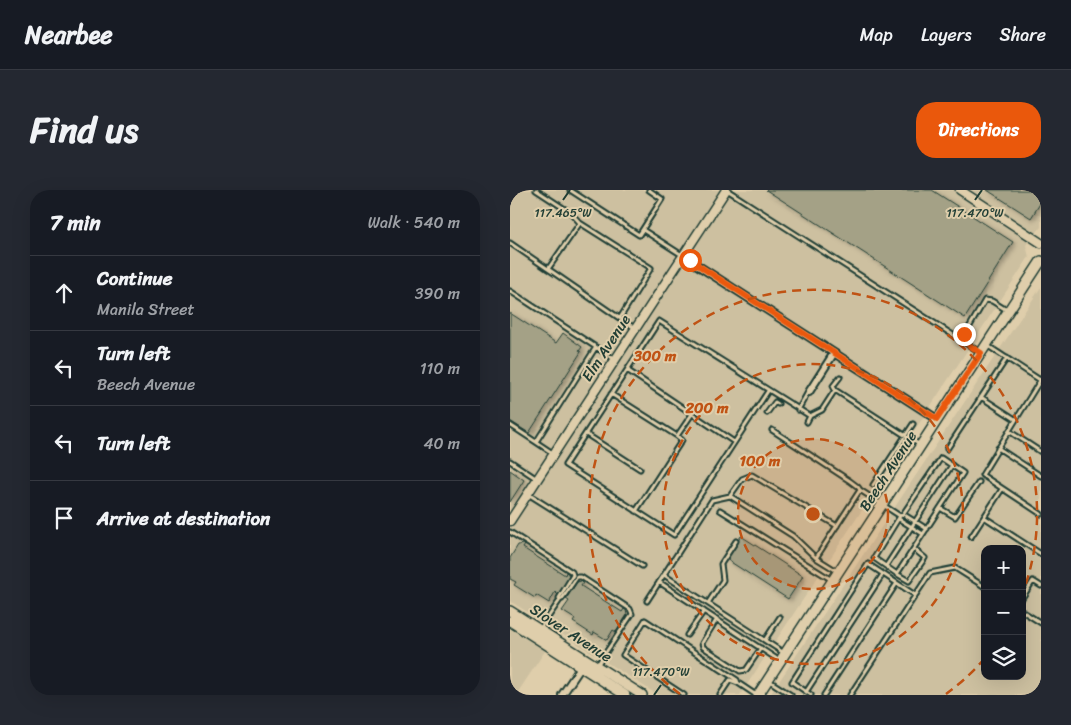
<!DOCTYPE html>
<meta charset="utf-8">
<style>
body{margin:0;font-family:Sriracha,sans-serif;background:#242831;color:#f1f3f6}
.controls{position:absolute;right:15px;bottom:15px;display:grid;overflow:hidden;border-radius:10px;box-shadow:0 5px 20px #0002}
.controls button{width:45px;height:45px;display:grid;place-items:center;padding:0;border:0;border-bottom:1px solid #363941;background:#171b24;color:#f1f3f6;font:25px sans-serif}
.stop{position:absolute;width:15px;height:15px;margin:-11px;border:4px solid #ea580c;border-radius:50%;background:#fff}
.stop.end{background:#ea580c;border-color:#fff;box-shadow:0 1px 5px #0008}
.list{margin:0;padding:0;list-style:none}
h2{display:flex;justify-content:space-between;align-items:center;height:65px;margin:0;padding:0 20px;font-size:21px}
h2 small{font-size:16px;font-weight:400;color:#9ea1a6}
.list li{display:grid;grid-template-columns:32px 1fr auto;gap:15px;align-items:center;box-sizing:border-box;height:75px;padding:0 20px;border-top:1px solid #363941}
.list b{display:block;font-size:19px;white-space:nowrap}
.list p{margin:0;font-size:16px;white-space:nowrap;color:#9ea1a6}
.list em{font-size:16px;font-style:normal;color:#9ea1a6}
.icon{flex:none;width:28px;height:28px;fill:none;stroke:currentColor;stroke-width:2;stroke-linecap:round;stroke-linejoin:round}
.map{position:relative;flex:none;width:531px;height:505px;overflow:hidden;border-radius:20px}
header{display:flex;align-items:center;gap:30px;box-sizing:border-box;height:70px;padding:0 25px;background:#171b24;border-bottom:1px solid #363941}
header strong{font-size:24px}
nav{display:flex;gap:28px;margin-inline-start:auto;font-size:18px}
.intro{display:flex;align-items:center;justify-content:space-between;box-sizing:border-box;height:120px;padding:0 30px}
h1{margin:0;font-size:35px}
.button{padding:12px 22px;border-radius:20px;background:#ea580c;color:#fff;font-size:18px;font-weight:700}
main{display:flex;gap:30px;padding:0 30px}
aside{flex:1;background:#171b24;border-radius:20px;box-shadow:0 5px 20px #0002}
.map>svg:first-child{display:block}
.built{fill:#cdc0a0;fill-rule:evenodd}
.building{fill:#a4a186;stroke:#1f3d34;filter:url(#shadow)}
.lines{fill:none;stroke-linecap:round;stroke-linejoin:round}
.service-casing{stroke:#1f3d34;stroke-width:7}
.minor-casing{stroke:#1f3d34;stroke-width:10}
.tertiary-casing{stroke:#1f3d34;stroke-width:11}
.secondary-casing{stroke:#1f3d34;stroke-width:12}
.service{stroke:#dfceab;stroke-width:3}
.minor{stroke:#dfceab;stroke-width:6}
.tertiary{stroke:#dfceab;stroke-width:8}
.secondary{stroke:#dfceab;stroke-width:9}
.route{stroke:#ea580c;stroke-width:6}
.ticks{fill:none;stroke:#1f3d34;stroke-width:2}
.ring{fill:none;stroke:#c05314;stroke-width:2.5;stroke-dasharray:9 6}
.labels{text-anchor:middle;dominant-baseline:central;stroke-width:4;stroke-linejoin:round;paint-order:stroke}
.street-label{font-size:15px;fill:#1f3d34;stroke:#dfceab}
.ticks-label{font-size:12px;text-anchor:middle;fill:#1f3d34;stroke:#dfceab;stroke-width:4;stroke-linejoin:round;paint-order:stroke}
.centre{fill:#c05314;stroke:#dfceab;stroke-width:2.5}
.ring-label{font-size:15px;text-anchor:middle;font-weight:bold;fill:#c05314;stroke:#dfceab;stroke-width:4;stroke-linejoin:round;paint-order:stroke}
</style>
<header>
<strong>Nearbee</strong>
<nav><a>Map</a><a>Layers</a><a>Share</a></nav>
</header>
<div class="intro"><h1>Find us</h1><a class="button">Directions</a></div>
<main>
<aside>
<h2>7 min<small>Walk · 540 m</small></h2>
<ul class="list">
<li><svg class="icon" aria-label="ahead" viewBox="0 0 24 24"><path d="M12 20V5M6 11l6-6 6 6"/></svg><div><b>Continue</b><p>Manila Street</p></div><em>390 m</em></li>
<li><svg class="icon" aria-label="left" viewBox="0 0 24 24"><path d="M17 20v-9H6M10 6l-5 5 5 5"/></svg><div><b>Turn left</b><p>Beech Avenue</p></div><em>110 m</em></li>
<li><svg class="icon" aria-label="left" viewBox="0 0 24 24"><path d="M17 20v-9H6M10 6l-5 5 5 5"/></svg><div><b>Turn left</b></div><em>40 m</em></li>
<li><svg class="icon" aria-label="arrive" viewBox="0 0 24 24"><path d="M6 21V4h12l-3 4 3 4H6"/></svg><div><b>Arrive at destination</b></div></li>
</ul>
</aside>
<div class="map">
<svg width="531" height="505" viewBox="0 0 531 505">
<defs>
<filter id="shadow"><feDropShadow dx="3" dy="2" stdDeviation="2.5" flood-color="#0004"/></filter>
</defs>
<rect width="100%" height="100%" fill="#dfceab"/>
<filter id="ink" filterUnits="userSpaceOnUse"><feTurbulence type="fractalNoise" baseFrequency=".02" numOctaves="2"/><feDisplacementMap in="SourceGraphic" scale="10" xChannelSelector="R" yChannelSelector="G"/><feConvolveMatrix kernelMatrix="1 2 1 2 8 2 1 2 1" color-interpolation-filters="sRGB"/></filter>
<g filter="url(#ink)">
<path class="built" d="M0,0H531V37L516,55L519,67L230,505H148L0,411Z
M531,97V505H260ZM475,359H512V486H475Z
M0,439L35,461L6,505H0Z"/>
<path class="building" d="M256,0H422L503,52L455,128Z
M477,0H531V12L521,28Z
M0,123L46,153L53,143L72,157L69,161L71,162L19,243L0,231Z
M0,280L14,290L0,312Z
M231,346L293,386L278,409L216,369Z
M13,354L15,355L13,358L55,385L56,382L58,383L59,388L48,405L45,402L39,413L26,405L25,408L4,395L6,392L0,389V368L8,355Z
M71,391L73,393L71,396L112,422L114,419L116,420L117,425L106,442L103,440L97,450L84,442L83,445L63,432L65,429L52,421L59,411L56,409L67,392Z"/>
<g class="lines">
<g class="service-casing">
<path id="service" d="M26,0L61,23L70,33
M60,0L129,45L152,9L139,0
M217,0L454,152
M133,40L172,65
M0,53L38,79
M0,101L104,169
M110,128L141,78L70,33L38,79L44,83L115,132L125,138
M478,156L530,190
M470,162L457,154L453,148L475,110L482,111L498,121
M117,180L224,252
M325,200L323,196L330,187
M258,201L164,345L55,275L149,131L300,226L312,220L325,200L410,255
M101,204L167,246L182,224
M471,207L505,229
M288,220L298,202
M257,223L265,212L268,214
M297,232L300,226
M0,235L26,252L86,157
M499,241L531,189
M76,244L130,279
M26,252L44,264
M488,258L531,286
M437,259L497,168
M531,262L499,241L472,285L531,324
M0,271L27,289
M363,295L403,234
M492,299L474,327L531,364
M350,300L390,326
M18,304L132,376
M220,306L232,289L242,285L327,336
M430,318L445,327L469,292
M210,320L322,390
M126,321L172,250L167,246
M393,324L417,339
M389,329L413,344
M0,342L62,382L63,385L49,408L50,410L30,439
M461,347L474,327
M306,368L327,381
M376,376L442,275
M387,384L364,368L390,326L393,324L431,268L453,283L387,384L399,391L415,368L404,359
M154,385L274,463
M149,392L270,471
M512,408L523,391L531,396
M50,410L52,409L67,387H71L120,419L122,424L88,474
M137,411L202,310L220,306L283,346L306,368L350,300L348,297L340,291L262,240
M198,413L213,390L211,374L226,351
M512,421L531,433
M207,429L192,453L193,457L230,481L236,480L251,458
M177,445L194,421
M255,450L270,427
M258,490L281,505
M228,493L246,505
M296,502L373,384
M174,505L113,465L135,430L227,490L228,493L220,490L210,505
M301,505L282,492L358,374L405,405
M314,505L387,393
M340,505L420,383L445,378L475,397"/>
</g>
<g class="minor-casing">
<path id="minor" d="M173,66L427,229
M299,202L324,163
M52,505L71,477"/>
</g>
<g class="tertiary-casing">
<path id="tertiary" d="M450,0L531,53
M0,331L216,0"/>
</g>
<g class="secondary-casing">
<path id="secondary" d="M0,421L132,505
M0,431L115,505
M248,505L531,71"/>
</g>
<use href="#service" class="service"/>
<use href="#minor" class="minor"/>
<use href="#tertiary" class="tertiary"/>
<use href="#secondary" class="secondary"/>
</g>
</g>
<g class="lines" filter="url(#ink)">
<path class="route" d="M180,70L427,229L471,163L454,152V144"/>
</g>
<path class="ticks" d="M53,10L60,0M465,10L472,0M144,505L151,495"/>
<circle cx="303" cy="324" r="75" fill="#c05314" fill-opacity=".12"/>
<g class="ring">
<circle cx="303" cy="324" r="75"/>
<circle cx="303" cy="324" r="150"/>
<path d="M475 468A224 224 0 0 1 436 504M170 504A224 224 0 1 1 513 402"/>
</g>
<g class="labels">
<g class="street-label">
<text transform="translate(96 158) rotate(-57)">Elm Avenue</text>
<text transform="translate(378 281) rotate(-57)">Beech Avenue</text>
<text transform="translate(61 443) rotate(33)">Slover Avenue</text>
</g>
</g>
<g class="ticks-label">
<text x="53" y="27">117.465°W</text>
<text x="465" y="27">117.470°W</text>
<text x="151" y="486">117.470°W</text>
</g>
<circle cx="303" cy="324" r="8" class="centre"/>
<g class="ring-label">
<text x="145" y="171">300 m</text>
<text x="197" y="223">200 m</text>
<text x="250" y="276">100 m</text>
</g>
</svg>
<div class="controls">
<button>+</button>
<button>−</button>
<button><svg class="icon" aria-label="layers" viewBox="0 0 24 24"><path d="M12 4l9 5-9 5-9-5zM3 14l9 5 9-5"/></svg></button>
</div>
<div class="stop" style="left:180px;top:70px"></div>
<div class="stop end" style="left:454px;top:144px"></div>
</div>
</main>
